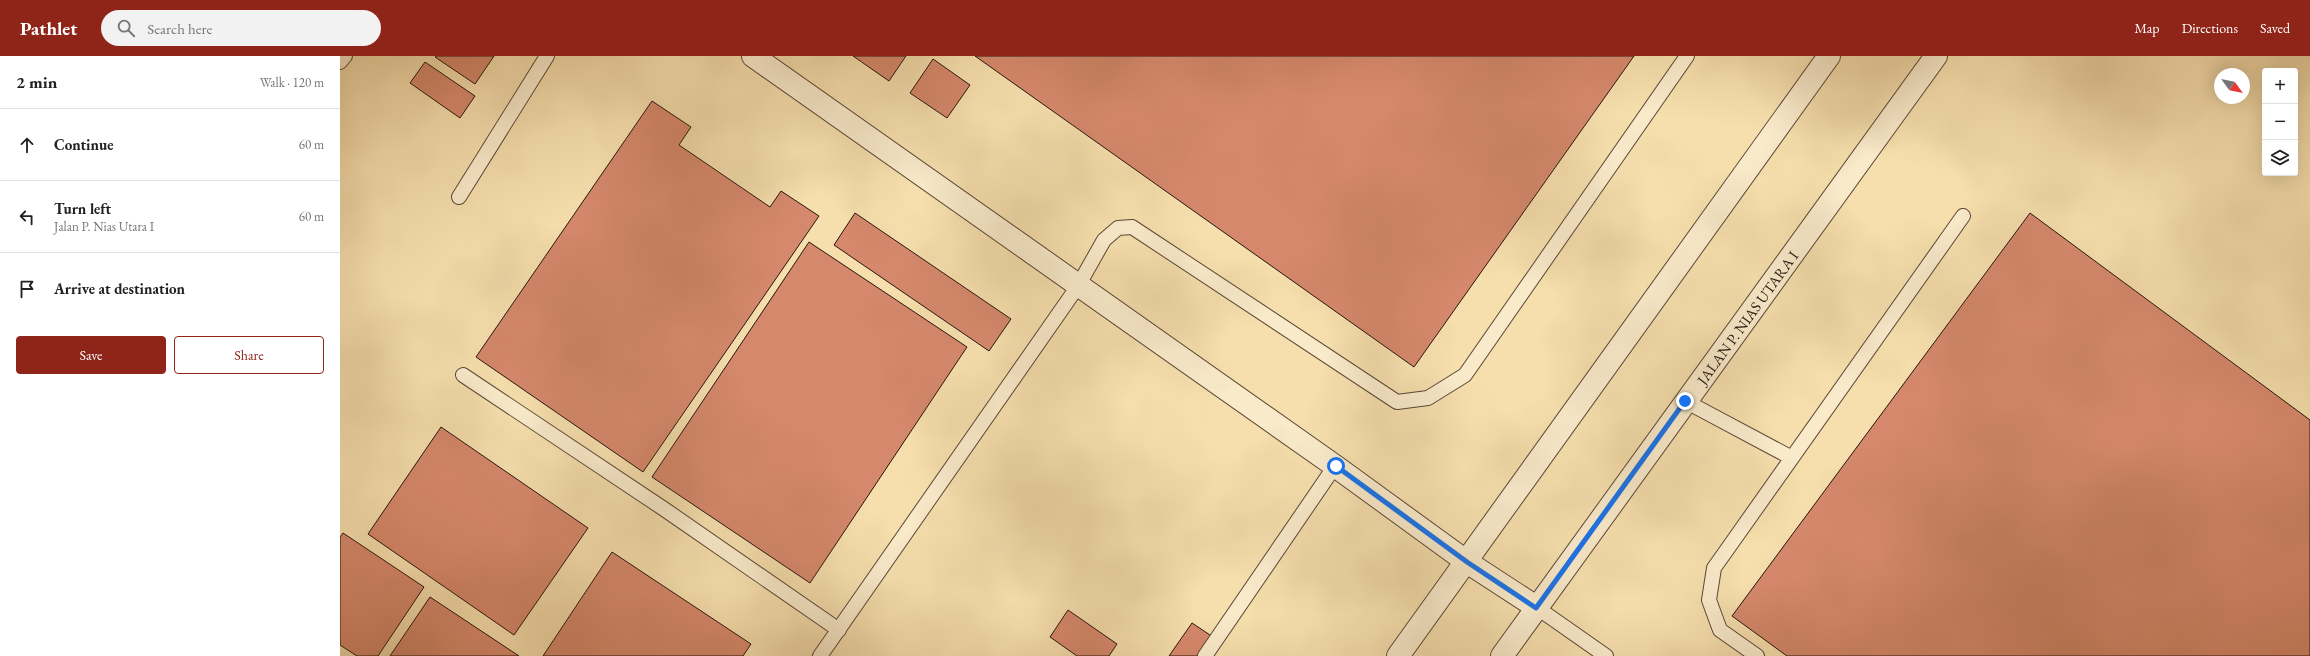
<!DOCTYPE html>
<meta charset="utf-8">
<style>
body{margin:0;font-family:"EB Garamond",serif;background:#f2f2f2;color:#202124}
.controls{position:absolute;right:12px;top:12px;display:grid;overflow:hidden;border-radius:4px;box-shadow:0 4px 16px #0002}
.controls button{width:36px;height:36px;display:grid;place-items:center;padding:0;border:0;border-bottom:1px solid #e0e0e0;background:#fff;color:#202124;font:20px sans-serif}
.compass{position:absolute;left:1874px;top:12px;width:36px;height:36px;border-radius:50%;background:#fff;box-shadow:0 4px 16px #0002;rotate:123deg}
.stop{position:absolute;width:12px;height:12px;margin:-9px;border:3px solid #1a73e8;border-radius:50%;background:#fff}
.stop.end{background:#1a73e8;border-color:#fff;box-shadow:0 1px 4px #0008}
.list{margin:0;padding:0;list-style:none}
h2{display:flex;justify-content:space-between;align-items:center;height:52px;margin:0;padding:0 16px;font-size:17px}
h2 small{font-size:13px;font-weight:400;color:#757577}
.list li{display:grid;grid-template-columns:26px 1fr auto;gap:12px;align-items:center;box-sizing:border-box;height:72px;padding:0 16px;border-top:1px solid #e0e0e0}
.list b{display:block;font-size:15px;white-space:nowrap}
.list p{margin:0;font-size:13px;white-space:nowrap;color:#757577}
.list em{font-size:13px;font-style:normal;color:#757577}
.actions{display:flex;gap:8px;padding:12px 16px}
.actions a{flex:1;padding:9px 0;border:1px solid #8f2418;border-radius:4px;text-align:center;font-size:14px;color:#8f2418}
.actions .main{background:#8f2418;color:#fff}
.icon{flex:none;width:22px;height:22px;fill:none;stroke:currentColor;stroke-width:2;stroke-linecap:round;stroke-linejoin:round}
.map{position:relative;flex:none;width:1970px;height:600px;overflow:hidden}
header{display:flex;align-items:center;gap:24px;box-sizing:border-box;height:56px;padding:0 20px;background:#8f2418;color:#fff}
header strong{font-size:19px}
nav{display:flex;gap:22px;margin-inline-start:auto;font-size:14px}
.search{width:280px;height:36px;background:#f2f2f2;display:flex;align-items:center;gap:10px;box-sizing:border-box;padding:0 14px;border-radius:22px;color:#757577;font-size:15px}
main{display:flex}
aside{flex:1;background:#fff}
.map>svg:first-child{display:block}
.building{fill:#d5886c;stroke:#26150e}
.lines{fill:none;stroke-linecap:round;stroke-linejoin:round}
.service-casing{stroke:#5a4736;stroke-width:16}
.minor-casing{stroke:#5a4736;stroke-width:24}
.service{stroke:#f9eaca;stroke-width:14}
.minor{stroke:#f9eaca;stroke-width:22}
.route{stroke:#1a73e8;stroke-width:5}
.labels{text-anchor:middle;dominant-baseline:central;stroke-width:3;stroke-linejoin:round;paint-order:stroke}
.street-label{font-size:15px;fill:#26150e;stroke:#f9eaca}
</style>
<header>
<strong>Pathlet</strong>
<div class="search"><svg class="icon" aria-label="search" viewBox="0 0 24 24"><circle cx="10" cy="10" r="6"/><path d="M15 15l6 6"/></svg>Search here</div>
<nav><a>Map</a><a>Directions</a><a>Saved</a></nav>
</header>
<main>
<aside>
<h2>2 min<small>Walk · 120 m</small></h2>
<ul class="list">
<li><svg class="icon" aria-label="ahead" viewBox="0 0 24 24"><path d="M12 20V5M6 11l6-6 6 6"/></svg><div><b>Continue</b></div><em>60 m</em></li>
<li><svg class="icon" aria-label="left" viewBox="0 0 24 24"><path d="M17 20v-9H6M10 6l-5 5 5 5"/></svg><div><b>Turn left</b><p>Jalan P. Nias Utara I</p></div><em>60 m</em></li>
<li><svg class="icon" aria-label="arrive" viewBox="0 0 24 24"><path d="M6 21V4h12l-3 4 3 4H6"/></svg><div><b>Arrive at destination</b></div></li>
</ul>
<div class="actions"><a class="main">Save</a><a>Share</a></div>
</aside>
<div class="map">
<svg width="1970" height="600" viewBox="0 0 1970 600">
<rect width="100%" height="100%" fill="#f6dead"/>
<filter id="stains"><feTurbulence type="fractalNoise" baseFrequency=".005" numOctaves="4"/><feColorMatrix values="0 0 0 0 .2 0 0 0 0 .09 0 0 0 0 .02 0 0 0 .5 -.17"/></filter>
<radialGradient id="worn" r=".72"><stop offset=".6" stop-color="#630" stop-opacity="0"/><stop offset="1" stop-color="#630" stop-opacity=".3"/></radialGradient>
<path class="building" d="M96,0H154L135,28L95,1Z
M513,0H566L549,25Z
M635,0H1294L1074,311Z
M593,3L630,29L607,62L570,37Z
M85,6L135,40L120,62L70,27Z
M312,45L351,71L339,89L430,151L441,135L479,160L303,416L136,301Z
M515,157L671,263L649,295L494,189Z
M1690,157L1970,364V600H1447L1392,560Z
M469,186L627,291L470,527L312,421Z
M101,371L248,472L174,579L28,478Z
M3,477L84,531L38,600H17L0,589V481Z
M272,496L411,588L403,600H203Z
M90,541L179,600H50Z
M728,554L777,588L769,600H737L710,581Z
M852,567L873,581L860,600H829Z"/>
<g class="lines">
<g class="service-casing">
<path id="service" d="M0,6L5,0
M119,141L207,0
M123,319L324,453L499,574
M1345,345L1452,402
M1196,551L1266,600
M480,600L738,230L764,184L778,172L792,171L1057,346L1088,342L1125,319L1347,0
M865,600L995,410
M1417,600L1380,574L1369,544L1374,512L1623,160"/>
</g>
<g class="minor-casing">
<g id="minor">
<path d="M413,0L995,410L1127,506L1196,551"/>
<path d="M1058,600L1489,0"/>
<path id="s1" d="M1162,600L1596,0"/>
</g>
</g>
<use href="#service" class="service"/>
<use href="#minor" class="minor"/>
</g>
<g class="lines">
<path class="route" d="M996,410L1127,506L1196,552L1345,345"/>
</g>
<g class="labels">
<g class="street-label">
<text stroke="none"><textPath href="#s1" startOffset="418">JALAN P. NIAS UTARA I</textPath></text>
</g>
</g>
<rect width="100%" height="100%" filter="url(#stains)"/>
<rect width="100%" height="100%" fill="url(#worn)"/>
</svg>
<div class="controls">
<button>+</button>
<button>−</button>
<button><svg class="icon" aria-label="layers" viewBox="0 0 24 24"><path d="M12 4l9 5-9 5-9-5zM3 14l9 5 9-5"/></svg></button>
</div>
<svg class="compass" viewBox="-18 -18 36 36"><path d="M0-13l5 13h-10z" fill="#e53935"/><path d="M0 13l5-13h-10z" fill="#757577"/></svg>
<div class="stop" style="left:996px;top:410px"></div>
<div class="stop end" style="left:1345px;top:345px"></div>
</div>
</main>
